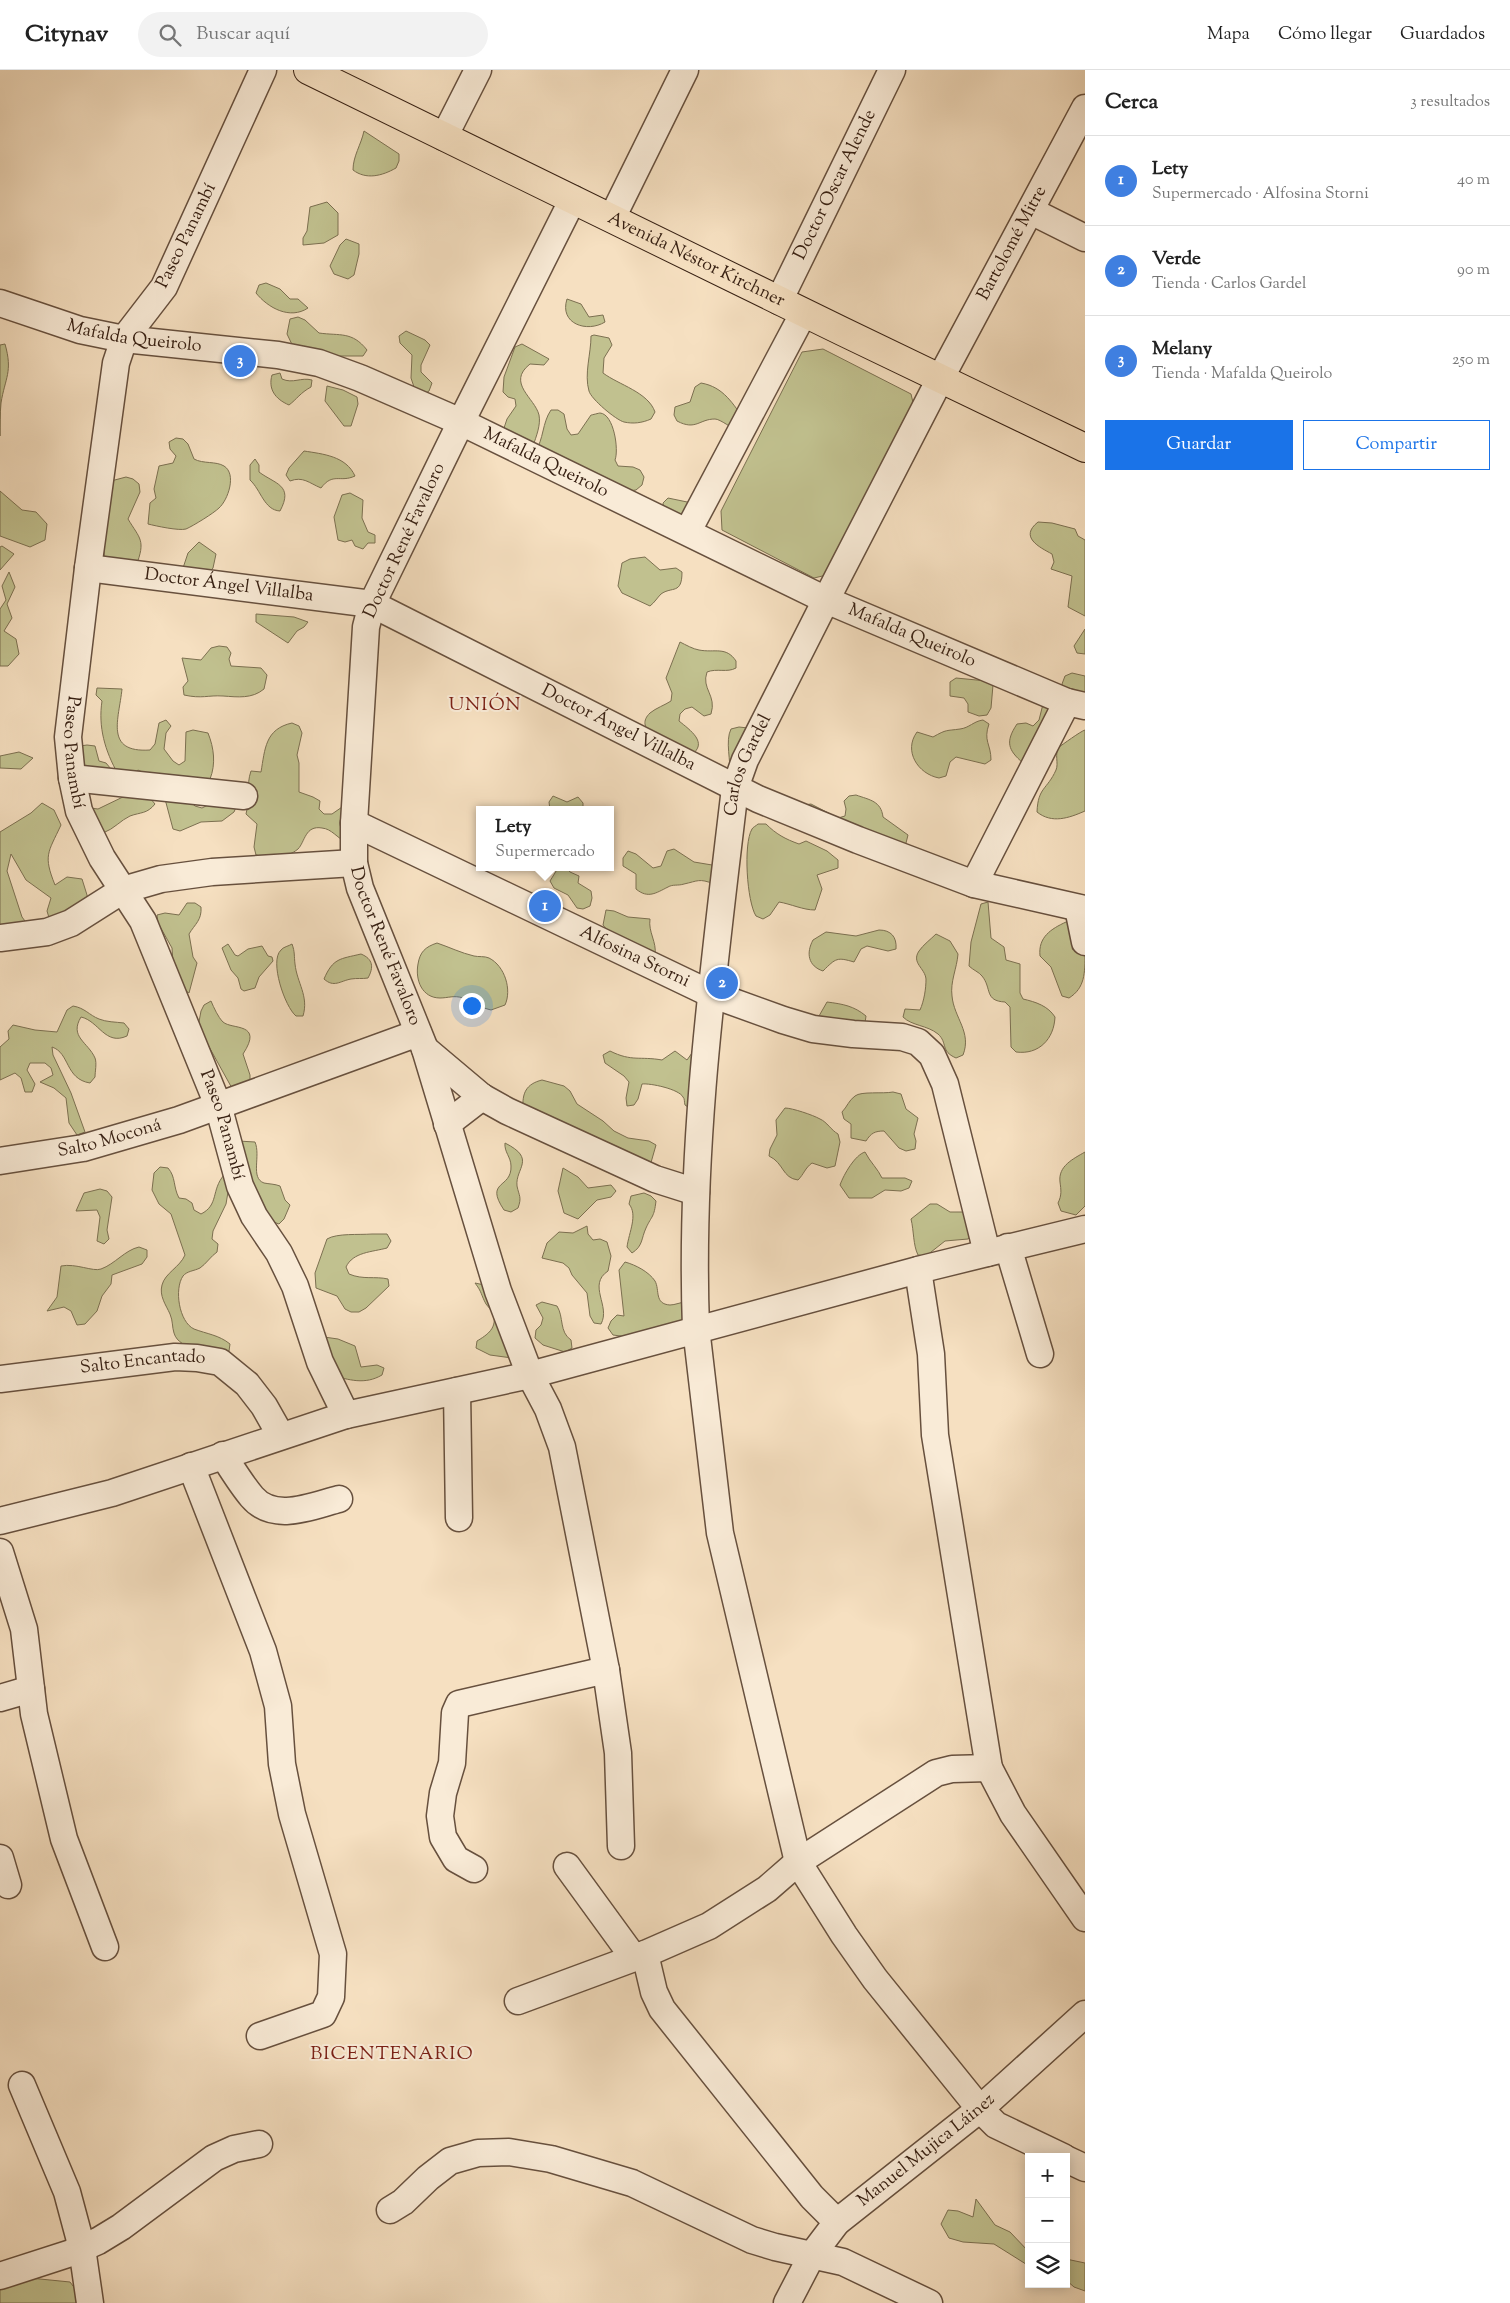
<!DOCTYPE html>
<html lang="es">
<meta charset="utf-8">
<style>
body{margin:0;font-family:"Sorts Mill Goudy",serif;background:#f2f2f2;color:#222}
.controls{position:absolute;right:15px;bottom:15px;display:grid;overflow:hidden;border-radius:0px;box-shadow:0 2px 12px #0003}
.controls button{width:45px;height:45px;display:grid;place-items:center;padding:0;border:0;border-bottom:1px solid #e0e0e0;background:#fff;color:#222;font:25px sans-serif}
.you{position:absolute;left:471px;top:935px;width:18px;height:18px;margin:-12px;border:4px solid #fff;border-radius:50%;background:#1a73e8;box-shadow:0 0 0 8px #1a73e833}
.badge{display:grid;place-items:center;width:32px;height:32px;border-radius:50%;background:#1a73e8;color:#fff;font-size:16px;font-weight:700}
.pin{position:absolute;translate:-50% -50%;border:2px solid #fff;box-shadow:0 1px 5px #0006}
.popup{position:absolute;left:476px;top:736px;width:138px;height:65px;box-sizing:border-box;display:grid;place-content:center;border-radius:0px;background:#fff;filter:drop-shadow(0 1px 4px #0005);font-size:16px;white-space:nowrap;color:#767676}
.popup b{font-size:19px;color:#222}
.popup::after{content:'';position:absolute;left:50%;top:100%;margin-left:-10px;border:10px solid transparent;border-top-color:#fff}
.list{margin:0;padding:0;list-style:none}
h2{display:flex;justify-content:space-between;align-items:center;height:65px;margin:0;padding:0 20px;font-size:21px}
h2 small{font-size:16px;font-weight:400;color:#767676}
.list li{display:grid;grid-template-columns:32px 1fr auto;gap:15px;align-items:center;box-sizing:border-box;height:90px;padding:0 20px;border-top:1px solid #e0e0e0}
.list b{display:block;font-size:19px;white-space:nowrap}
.list p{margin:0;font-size:16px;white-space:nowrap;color:#767676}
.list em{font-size:16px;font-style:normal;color:#767676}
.actions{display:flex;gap:10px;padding:15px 20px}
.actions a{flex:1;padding:11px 0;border:1px solid #1a73e8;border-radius:0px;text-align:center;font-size:18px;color:#1a73e8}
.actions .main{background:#1a73e8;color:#fff}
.icon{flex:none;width:28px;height:28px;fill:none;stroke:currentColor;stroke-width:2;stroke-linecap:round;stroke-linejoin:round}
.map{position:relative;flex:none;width:1085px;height:2233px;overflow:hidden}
header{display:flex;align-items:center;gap:30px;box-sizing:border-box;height:70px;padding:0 25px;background:#fff;border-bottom:1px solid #e0e0e0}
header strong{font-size:24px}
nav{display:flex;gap:28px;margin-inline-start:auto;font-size:18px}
.search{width:350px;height:45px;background:#f2f2f2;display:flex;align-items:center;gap:12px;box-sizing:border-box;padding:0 18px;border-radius:28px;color:#767676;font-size:19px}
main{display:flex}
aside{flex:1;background:#fff}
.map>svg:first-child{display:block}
.green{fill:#c1c18f;stroke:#7c7051}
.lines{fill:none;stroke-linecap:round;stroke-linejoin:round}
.minor-casing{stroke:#67503e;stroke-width:29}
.major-casing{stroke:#372013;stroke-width:30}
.minor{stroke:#f9ebd7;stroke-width:26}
.major{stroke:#f6e0c1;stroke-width:28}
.labels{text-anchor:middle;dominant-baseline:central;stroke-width:4;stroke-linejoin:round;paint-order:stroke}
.street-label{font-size:18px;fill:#372013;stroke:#f9ebd7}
.neighbourhood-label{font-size:19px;letter-spacing:1px;fill:#7a1f14;stroke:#f9ebd7}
</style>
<header>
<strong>Citynav</strong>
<div class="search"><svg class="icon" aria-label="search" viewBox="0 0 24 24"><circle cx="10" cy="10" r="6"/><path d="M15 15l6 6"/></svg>Buscar aquí</div>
<nav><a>Mapa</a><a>Cómo llegar</a><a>Guardados</a></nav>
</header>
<main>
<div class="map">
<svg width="1085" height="2233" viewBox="0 0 1085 2233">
<rect width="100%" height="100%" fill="#f6e0c1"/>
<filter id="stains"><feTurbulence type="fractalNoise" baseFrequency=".004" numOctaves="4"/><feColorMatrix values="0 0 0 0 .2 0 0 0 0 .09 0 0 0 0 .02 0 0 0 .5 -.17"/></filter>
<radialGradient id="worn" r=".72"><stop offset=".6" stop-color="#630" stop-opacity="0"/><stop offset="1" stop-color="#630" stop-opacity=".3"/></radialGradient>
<path class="green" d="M364,61L399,84V91L396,98C382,106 366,110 353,100C353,86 361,75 364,61Z
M327,132L338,143V165L324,173L303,175V168L307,161L310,137Z
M346,169L359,174V184L354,205L348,209L334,204L330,196L340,175Z
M266,213L280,219L290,229H298L308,238C290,250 268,238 256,223L259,215Z
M567,229L581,234L589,247L603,245L605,252C587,263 559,254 567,229Z
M298,247L305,250L319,263C340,266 352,261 367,280L363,286H341L319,291L297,285L287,264L290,249Z
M406,261L425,270L430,275L421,295V302L432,313L429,321L423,325L416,323L411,308L412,285L400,273L399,266Z
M594,265L609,268L612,275L604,288L603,303C619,315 648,322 655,342L651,349C642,353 633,354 624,352C616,350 591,329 589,321C584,304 591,284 591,266Z
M5,274C13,302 5,308 1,333C0,344 0,355 0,366V275Z
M522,274L549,289L544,295L530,294C506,313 535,328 539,345C541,355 536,367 533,376L502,364L507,349L516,336L515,329L508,327L503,322L504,307L515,277Z
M823,279L911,324L915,341L831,504L814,508L722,460L721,441L802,282Z
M280,303L282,309C293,314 301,307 312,310L311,317C300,323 297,329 289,335C275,329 268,319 272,305Z
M701,313C724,317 733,334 746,352L739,362C733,359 720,349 715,349C699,349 696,361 677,351L674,345L675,337L690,332L695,317Z
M327,316L343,320L357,327L358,334L351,356H344L325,331Z
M551,340H558L564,344L567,359L571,365L578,364L591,345C592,345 599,343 600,343C614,344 619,380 615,390L618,396L633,397L640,400L644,407L642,415L636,420L628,421L535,382C544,369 542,353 551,340Z
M176,368L183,369L188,374L194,389C203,394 216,391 224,396C237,404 228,430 219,438C214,443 193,456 186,459C179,461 156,456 148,454L150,433L156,428L154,419L159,396L173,393L176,386L170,379L169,372Z
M304,381C323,384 346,386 355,406C340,413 333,402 321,418C309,413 303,406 290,411L286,405L289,398Z
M255,389L259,395V402C275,414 294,415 280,441C264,440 261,420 250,410V395Z
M126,407L133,409L139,414L140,422L128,449C140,469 146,470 136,496L104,489V458L111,411Z
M0,421L22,440L36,442L47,454L45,470L30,477L0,466Z
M350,423L363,430L362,448L368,462L375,465V473H368L363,479L355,476L352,470L345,472L338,470L334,447L342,425Z
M668,428L692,433L697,451L664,440L663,433Z
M1038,452L1052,453L1075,459L1078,466L1085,470V546L1068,537L1072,506L1051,499L1054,492L1052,484C1039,477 1019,467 1038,452Z
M199,472L216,484L213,498L208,504L183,498L188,483Z
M2,476L14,484L0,500V477Z
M645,487L660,500L676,498L682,502C682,525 672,516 661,524C657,528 655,532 650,536L622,523L618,516L622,493L630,489Z
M9,502L15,517L7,534L12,548L4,561L16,569L19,584L8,596H0V539L6,530L2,516Z
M256,544L294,547L308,552L304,557L297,561L288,573L256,552Z
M1085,559V584L1077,583L1074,576Z
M680,572C686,575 693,579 699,580C715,583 726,576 736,591V598C727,603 717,598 707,602C701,619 717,625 711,644L704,646L692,637L685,639L680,644L679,651C690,660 709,673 691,685C679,680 629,663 650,643C656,638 665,635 671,631L672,623L666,608Z
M219,576L227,577L231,583L229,589L231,596L261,598L267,605L264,619C252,629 238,627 223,626C208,625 202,629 184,625L183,617L188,611L182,588L201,590L211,578Z
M1072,603L1085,606V630L1064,622L1062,614L1065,606Z
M956,608L987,611L993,615L991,638L987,645L979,646L968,642V634L964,628L950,626V612Z
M97,618L122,619C119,649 104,683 150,680L155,674L159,653L166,650L171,656L166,663L164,679L173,691L179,695L185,691L186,662L193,660L208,663C214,678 216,694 210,709L164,713L138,700L132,705L118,704C105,681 98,657 102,631L96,625Z
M1043,634L1056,638L1023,693C1008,680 1005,672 1017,654L1026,653L1033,656L1039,650Z
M983,650L989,654C983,671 991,674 991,690L985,694L956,687L950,692L946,706L939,708C918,704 903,681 917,662L933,667C947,659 946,661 960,659C969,658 974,651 983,650Z
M292,653L299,656L302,663L297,685L299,693V722L313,727L320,731L319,739L324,744H332L345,735L346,772C337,768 332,759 322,758C305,755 305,772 298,779C286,789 270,788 256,785L254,777L257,754L246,744C250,730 246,715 251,701L261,702C265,679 265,659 292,653Z
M739,657L748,658L730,706C731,691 725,671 731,659Z
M1085,660V741C1069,748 1052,754 1037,742C1038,717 1047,720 1056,700C1059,693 1054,684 1059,677C1062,675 1081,661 1085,660Z
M87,675L95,676L99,691L106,693L111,699L82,698L80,676Z
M19,682L33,688L21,699L0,698V686Z
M127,725L150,728L155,734C147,744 141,742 130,746C121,750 114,759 103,763L90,738L98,739Z
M856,725C870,730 881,731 883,747L908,765L906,773L901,779L804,735L811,734L838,748L845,746L846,739L844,731L849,726Z
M184,726L195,736L202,738L216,731L237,735L234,742L222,751L201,752L180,761L173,759L165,729Z
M553,726L567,732L578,727L583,733V740H550L549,732Z
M42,733L54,740L61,755C48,783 43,785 55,815L67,807L82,809L87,825L89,841L50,851L47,841L51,828L26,810L11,784L7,801L22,847L31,859L0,860V762L31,743Z
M758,754H766C776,764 785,769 799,774L806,771L827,781L838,790V798L817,805L822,819L815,840C803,840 791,834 779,832L770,845L763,849L756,846C747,832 743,774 752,759C753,757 756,756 758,754Z
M674,779L694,792L712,795L718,790L714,814C699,808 698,811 684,814C678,816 673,814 668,817C656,823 648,829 636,819V804L623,796V788L628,781L636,784L653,798L661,796L667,781Z
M566,797L570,802L579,806L578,813L591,821L592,828L590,836L583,839L577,838L568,825L554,818L550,811L558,798Z
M988,832L991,868L1004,877L1006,890L1020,894V923L1023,929C1036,932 1048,936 1055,947C1054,969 1039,985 1016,982L1011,977L1010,937L1005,932C984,931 992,918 982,906C979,902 973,900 969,896L971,872L981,834Z
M187,833H195L201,837C202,850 195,854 189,864L193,887L197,893L189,923L183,919L173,893L172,878L158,853L157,845L165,843L179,845Z
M606,840L614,841L628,847L650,849C648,862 657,872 655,885L634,877L622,867L608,861L603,855Z
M1066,852H1074L1076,873L1072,879L1085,883C1085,903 1085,918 1069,928L1062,926L1051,897L1040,886C1038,867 1051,859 1066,852Z
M879,860C891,860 897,867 896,879L888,881L867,876L861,879L854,892C837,887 836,888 823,901C808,896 806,883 813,870L826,862L856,866Z
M936,864L950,871L958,884C957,898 950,912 952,926C954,948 972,962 963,985L956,988C940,981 948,973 938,964C927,955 912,956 903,947L905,939L920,940C924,931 926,919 926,909C925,898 911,893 919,881C923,875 931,869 936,864Z
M437,873C449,877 461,883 474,886C478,887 485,886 489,888C505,896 512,920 505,935L491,940C480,938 473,932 463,928C454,925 448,928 440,928C422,928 415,910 418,894C420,882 425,877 437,873Z
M228,874L235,885L238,886L248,879L262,876L268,886L272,887L273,891L259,907L255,918L244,921L241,919L238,908L231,900L222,878Z
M292,874C295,882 294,886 295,894C297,913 309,926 303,946H296C285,937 269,891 281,880C283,877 289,876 292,874Z
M361,884C373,889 374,897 368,908C362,909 357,908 351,909C340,911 334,918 324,909C333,888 340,889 361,884Z
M211,931C214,938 218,947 223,952C232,960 264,952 243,984L250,1005V1012L233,1020L198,957L201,941L204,935Z
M827,932C843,934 854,936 866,946L865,953L812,949L819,946Z
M73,936C85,938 89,945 99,949C106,952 116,952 124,953L129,959L127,966C105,976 99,951 81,947C69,967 88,972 95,988C97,993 95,1002 95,1007L90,1013C65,1009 70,983 52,977L53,985L71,1023L85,1062L77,1065L69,1053L66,1028L54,1018L40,1012L53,1005L51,998L45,993H30L27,1000L35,1014L32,1022H25L21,1008L15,1003L0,1010V977L9,969L8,961L13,955L35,960L57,962L67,940Z
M699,979L691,1039L685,1035C684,1032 685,1029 683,1027C679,1019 650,1013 642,1014L638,1029L634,1035L627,1036L626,1028L629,1012L624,1006L605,993L603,985L610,981C632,992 640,986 662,990L675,981L687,990L692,983Z
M542,1010L564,1016L570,1021L577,1034L603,1051L614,1061L628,1068L649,1071L656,1075L650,1096L523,1039C522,1023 526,1014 542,1010Z
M893,1022L901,1024L906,1039L918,1048L914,1064L916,1071L915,1079L906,1081L899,1078L884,1061C875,1061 871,1063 866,1071L851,1068V1054L844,1049L842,1042C847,1037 849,1030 855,1026C861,1021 883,1024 893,1022Z
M785,1038C792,1038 813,1045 820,1049C827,1052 831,1060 838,1064L840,1072L835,1096L827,1098L812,1093C805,1098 804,1104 798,1110C782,1108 784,1093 769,1086L770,1079L777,1065L776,1050Z
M238,1071L255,1072C261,1086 250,1108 264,1113C269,1114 275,1114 280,1116L285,1130L290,1135L284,1149L279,1154L271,1151L247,1111Z
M505,1073C537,1089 515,1098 517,1116C519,1126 522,1127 518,1138L511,1142L504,1140C484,1110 512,1119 511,1096C511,1087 504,1082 505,1073Z
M865,1082C870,1092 878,1099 882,1108H905L912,1111L909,1118L901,1121L885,1120L872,1128H849L840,1115C844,1104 855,1085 865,1082Z
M1085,1082V1136L1076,1145L1061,1141L1058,1133C1062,1125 1061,1120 1060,1112C1058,1096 1073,1089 1085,1082Z
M160,1097L168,1098C176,1107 173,1117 179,1128L186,1129L192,1133L194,1140L201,1144C219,1135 211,1120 224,1105L230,1110L226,1134L213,1161L212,1169L218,1174L217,1182C211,1186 206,1194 200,1198C194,1201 187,1201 183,1206C174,1219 179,1252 194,1259C207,1264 219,1265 230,1274L229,1281C214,1283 179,1281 174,1263C172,1257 173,1251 170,1244C166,1235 159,1226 162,1215C165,1203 180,1197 185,1185L171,1144L159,1134L152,1120L154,1103Z
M563,1098L578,1107L588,1118L611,1115L616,1121L611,1127L597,1130L578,1149L564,1143L558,1121Z
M100,1119L107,1121L112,1127L107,1160L109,1169L104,1174L97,1171L100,1147L97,1140L76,1141L84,1123Z
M644,1123L651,1126L656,1131C654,1148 652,1145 646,1158C641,1169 643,1176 632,1183L627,1177C629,1162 638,1145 629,1134L631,1126Z
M930,1134H937L950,1142H964L973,1163L968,1169L945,1171L926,1186L918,1185C913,1175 914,1161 911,1149Z
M587,1156L588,1164L593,1170L600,1169L607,1172L611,1186L608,1201C587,1215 611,1236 601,1254L594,1253L590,1246L587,1223L572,1205L569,1198L563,1193L542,1188L547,1173L559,1162L573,1163Z
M372,1164H387L391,1171L387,1178C372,1182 353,1182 346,1197L349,1204C363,1210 375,1206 388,1209L389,1216L366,1238L359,1242H351L345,1239L337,1226L316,1218L315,1203L327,1169C337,1163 359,1165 372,1164Z
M139,1177L147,1180V1187L142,1194L112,1205L111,1214L102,1226L97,1241L85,1254L77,1255L71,1241L64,1237L47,1241L57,1227L61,1196C76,1193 93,1202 101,1199C115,1194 125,1180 139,1177Z
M625,1192C636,1195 649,1202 655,1211C660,1220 654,1234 670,1235C675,1235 681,1232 686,1232L687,1253L628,1267L613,1265L608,1258L611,1251L617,1245L624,1246L619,1200Z
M475,1213L489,1216L512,1288L490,1285L476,1278L477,1271C487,1265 498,1258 493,1243C492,1240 488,1237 486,1234C481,1225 482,1222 475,1213Z
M542,1232L557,1236C564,1247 559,1262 571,1270L572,1278L565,1282L543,1275L535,1268L536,1260L541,1255L543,1248L536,1235Z
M324,1267L338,1269L355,1276L361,1297L377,1295L384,1298L382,1305C365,1315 349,1310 331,1305Z
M976,2129L995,2155L1010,2162L1029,2182V2196L994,2174L963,2172L949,2168L941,2154L948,2140L958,2141L973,2147Z
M1066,2189L1085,2193V2221L1074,2217L1066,2210Z
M0,2205L70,2212L80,2225L82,2233H0Z"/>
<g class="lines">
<g class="minor-casing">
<g id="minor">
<path id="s1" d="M263,0L164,217L124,269L116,293L88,498L68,667L72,708L79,741L102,788L143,851L218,1035L240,1116L254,1146L279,1183L295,1216L320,1292L346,1345"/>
<path d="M444,67L478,0"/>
<path id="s2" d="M573,129L461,352L372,534L366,557L354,753V793L360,818L425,979L498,1221L530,1305L548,1339L562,1377L606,1600L618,1683L621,1776"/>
<path d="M1031,141L1085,168"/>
<path d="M612,148L685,0"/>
<path id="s3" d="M779,231L892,0"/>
<path id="s4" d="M0,233L80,260L124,269L278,285L319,293L360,308L461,352L826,530L1067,632L1085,636"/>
<path d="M688,461L803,244"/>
<path id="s5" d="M88,498L372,534L758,729L858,770L974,814L1085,839"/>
<path d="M72,708L244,726"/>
<path id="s6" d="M354,753L711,924L783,950L813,959L853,964L902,967L918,972L932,985L945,1014L987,1183"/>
<path d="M974,814L1067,632"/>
<path d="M1078,838L1085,872"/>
<path d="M0,868L47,862L71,853L123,820L161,809L212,802L354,793"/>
<path d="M425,979L482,1027L507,1041L655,1109L696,1122"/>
<path d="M447,1054L482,1027"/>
<path id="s7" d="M0,1091L83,1078L179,1050L418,963"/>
<path d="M1008,1177L1040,1284"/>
<path d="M918,1200L931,1284L935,1365L989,1698L1013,1744L1085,1848"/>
<path id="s8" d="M0,1309L175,1287L197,1288L220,1292L247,1314L264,1336L281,1366"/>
<path d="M457,1321L459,1448"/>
<path d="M223,1385C232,1399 241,1414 252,1427C274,1453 312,1436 339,1429"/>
<path d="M191,1396L263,1581L278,1636L282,1694L292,1744L333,1884L331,1927L323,1944L260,1966"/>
<path d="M0,1451L112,1423L346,1345L530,1305L918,1200L1085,1159"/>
<path d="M0,1482L24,1559L34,1644L64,1769L105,1877"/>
<path d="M0,1628L31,1619"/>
<path d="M0,1788L8,1815"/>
<path d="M567,1796L634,1888"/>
<path d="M474,1799L456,1789L443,1767L440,1746L443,1723L452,1693L455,1643L459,1634L606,1600"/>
<path d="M645,1884L654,1922L662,1939L812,2127L837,2152"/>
<path d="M518,1931L645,1884L709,1856L767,1819L798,1792L936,1703L952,1699L989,1698"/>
<path d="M22,2015L67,2122L82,2178L90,2233"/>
<path id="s9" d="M1063,2087L996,2055L980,2039L875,1909L844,1865L798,1792L720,1463L696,1258C689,1078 714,897 735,718L745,690L826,530L940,309L1085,38"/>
<path d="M1066,2089L1085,2098"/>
<path d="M390,2140L403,2132L428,2108L450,2091L478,2083L509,2082L551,2089L632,2113L752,2170L775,2177L843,2192L929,2233"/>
<path d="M0,2206L71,2183L98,2171L121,2157L214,2088L234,2079L259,2074"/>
<path id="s10" d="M787,2233L812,2185L837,2152L980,2039L1085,1944"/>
</g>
</g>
<g class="major-casing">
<g id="major">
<path id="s11" d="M308,0C566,127 825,254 1085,378"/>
</g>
</g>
<use href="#minor" class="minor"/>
<use href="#major" class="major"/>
</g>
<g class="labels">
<g class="street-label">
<text stroke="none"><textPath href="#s3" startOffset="129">Doctor Oscar Alende</textPath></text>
<text transform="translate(187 166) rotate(-64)">Paseo Panambí</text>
<text stroke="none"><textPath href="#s9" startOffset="2102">Bartolomé Mitre</textPath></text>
<text stroke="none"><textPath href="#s11" startOffset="432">Avenida Néstor Kirchner</textPath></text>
<text stroke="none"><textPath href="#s4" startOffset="139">Mafalda Queirolo</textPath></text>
<text stroke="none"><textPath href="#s4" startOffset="574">Mafalda Queirolo</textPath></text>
<text transform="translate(405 471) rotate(-65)">Doctor René Favaloro</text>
<text stroke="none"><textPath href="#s5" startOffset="142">Doctor Ángel Villalba</textPath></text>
<text stroke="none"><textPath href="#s4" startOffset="979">Mafalda Queirolo</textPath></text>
<text stroke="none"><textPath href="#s5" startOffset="562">Doctor Ángel Villalba</textPath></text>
<text stroke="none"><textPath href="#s1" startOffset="722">Paseo Panambí</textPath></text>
<text stroke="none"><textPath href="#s9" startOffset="1516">Carlos Gardel</textPath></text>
<text stroke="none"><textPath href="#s2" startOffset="801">Doctor René Favaloro</textPath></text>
<text stroke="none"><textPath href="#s6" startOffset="311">Alfosina Storni</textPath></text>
<text stroke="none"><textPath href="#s1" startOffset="1128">Paseo Panambí</textPath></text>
<text stroke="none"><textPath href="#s7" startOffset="112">Salto Moconá</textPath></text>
<text stroke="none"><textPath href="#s8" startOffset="144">Salto Encantado</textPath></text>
<text stroke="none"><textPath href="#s10" startOffset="210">Manuel Mujica Láinez</textPath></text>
</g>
<g class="neighbourhood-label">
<text x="485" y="635">UNIÓN</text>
<text x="392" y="1984">BICENTENARIO</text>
</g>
</g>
<rect width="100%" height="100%" filter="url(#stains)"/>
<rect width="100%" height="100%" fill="url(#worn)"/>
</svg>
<div class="controls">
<button>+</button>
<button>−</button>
<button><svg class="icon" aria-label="layers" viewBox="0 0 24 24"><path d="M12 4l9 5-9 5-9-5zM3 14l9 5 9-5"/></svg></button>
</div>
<div class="you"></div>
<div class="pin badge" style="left:545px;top:836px;background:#3f7fe0">1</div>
<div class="popup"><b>Lety</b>Supermercado</div>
<div class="pin badge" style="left:722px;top:913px;background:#3f7fe0">2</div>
<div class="pin badge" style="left:240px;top:291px;background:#3f7fe0">3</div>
</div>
<aside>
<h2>Cerca<small>3 resultados</small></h2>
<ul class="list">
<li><span class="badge" style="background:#3f7fe0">1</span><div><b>Lety</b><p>Supermercado · Alfosina Storni</p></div><em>40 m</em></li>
<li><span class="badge" style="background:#3f7fe0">2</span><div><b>Verde</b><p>Tienda · Carlos Gardel</p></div><em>90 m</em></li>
<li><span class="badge" style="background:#3f7fe0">3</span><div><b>Melany</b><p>Tienda · Mafalda Queirolo</p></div><em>250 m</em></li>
</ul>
<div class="actions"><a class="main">Guardar</a><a>Compartir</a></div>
</aside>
</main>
